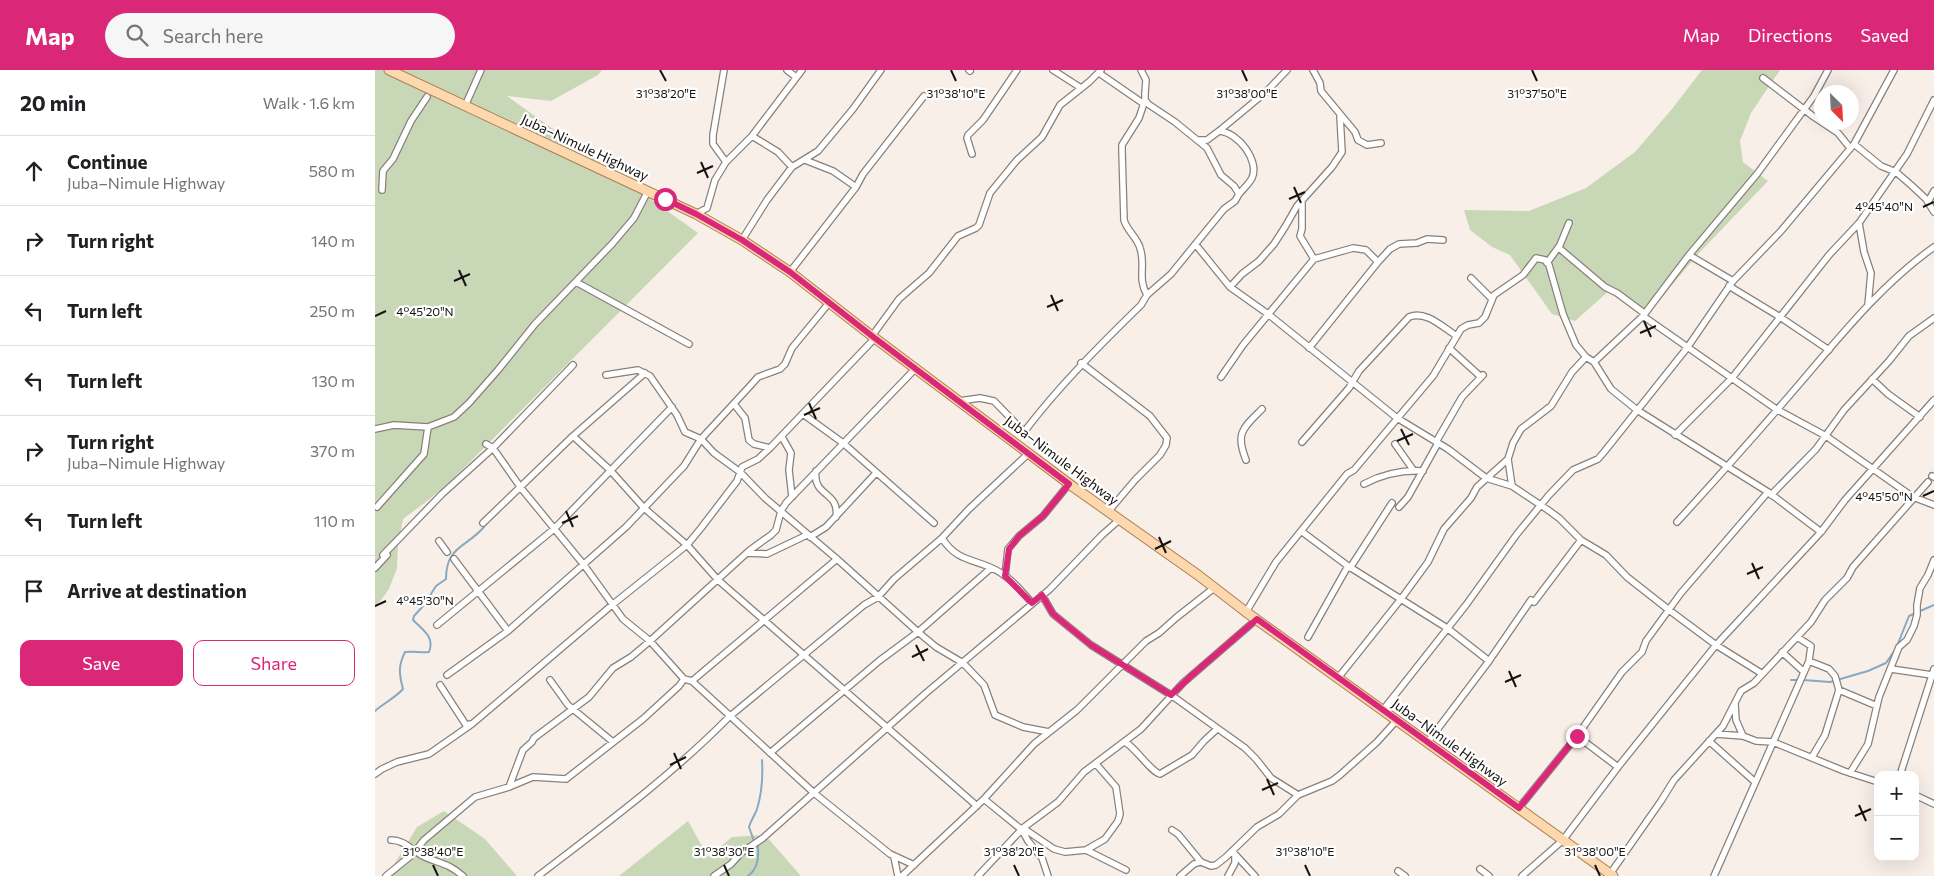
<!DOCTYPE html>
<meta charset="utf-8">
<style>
body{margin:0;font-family:Commissioner,sans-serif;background:#f6f6f6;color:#202124}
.controls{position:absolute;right:15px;bottom:15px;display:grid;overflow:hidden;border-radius:10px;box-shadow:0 5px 20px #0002}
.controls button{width:45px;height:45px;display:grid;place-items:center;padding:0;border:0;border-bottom:1px solid #e0e0e0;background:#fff;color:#202124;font:25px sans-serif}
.compass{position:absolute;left:1439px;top:15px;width:45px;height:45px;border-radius:50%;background:#fff;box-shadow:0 5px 20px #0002;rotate:156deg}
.stop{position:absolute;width:15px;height:15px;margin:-11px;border:4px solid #db2777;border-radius:50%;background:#fff}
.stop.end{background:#db2777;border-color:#fff;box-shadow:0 1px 5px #0008}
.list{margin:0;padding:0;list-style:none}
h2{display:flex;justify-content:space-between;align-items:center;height:65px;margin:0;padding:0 20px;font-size:21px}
h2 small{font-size:16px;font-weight:400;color:#757577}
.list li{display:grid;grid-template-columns:32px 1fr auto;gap:15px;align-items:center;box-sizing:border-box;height:70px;padding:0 20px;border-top:1px solid #e0e0e0}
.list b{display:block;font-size:19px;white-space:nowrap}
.list p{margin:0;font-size:16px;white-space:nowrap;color:#757577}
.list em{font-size:16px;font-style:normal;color:#757577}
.actions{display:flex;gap:10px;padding:15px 20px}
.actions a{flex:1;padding:11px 0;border:1px solid #db2777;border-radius:10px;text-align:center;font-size:18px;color:#db2777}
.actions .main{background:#db2777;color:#fff}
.icon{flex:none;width:28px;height:28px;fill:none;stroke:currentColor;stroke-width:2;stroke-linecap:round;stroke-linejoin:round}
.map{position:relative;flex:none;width:1559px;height:806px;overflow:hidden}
header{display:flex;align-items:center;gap:30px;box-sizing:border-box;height:70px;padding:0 25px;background:#db2777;color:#fff}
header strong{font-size:24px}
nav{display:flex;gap:28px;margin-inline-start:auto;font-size:18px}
.search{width:350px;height:45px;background:#f6f6f6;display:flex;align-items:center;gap:12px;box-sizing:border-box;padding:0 18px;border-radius:28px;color:#757577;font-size:19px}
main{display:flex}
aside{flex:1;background:#fff}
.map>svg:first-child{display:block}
.green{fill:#c8d8b6}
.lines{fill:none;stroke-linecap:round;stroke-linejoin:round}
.stream{stroke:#87aac2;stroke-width:2}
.street-casing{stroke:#89807a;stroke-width:8}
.primary-casing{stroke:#ab8053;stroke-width:11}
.street{stroke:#fff;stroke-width:5.5}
.primary{stroke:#fdd7ae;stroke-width:9}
.route{stroke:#db2777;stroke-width:6}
.ticks{fill:none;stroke:#15120f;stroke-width:2}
.labels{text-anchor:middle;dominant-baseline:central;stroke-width:4.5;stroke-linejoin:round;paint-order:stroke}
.street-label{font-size:14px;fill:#15120f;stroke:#fff}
.ticks-label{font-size:12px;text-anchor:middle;fill:#15120f;stroke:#fff;stroke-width:4.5;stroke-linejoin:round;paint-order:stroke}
</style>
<header>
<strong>Map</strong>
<div class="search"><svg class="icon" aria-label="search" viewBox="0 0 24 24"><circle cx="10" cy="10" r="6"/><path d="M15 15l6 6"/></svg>Search here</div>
<nav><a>Map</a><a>Directions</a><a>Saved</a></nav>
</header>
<main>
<aside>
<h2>20 min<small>Walk · 1.6 km</small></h2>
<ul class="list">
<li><svg class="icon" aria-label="ahead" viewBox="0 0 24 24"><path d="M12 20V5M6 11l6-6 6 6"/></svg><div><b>Continue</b><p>Juba–Nimule Highway</p></div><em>580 m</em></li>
<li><svg class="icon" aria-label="right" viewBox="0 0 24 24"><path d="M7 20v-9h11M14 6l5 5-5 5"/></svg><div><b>Turn right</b></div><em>140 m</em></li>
<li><svg class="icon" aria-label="left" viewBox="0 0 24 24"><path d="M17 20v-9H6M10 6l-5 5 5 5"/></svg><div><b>Turn left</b></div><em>250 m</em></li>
<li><svg class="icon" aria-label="left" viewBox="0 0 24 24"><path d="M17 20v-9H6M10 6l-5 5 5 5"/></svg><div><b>Turn left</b></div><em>130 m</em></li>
<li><svg class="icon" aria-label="right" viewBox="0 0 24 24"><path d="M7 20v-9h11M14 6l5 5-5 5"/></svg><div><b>Turn right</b><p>Juba–Nimule Highway</p></div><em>370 m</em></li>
<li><svg class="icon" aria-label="left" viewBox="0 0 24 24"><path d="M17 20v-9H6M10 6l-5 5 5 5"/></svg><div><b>Turn left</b></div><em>110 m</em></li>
<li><svg class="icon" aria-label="arrive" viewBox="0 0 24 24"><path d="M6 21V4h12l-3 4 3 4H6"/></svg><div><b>Arrive at destination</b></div></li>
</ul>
<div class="actions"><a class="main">Save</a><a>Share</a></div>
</aside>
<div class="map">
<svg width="1559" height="806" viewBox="0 0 1559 806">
<rect width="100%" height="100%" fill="#f9efe9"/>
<path class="green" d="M0,0H227L223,5L176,31L132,26L323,163L80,407L56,428L28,449L23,475L22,498L14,519L0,538Z
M1327,0H1405L1376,43L1365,71L1368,92L1393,111L1324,183L1270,247L1236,219L1200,251L1177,244L1135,185L1117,177L1095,160L1089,140L1154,141L1211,118L1260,82L1297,39Z
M69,741L110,769L142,806H14L18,796L42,757Z
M313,751L333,787L357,767L390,765L426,806H244Z"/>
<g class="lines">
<path class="stream" d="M1522,576L1534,546L1559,535
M1416,610H1423
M1428,610L1455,612L1493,601L1511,593L1520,580
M0,641C9,633 20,628 28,619C24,604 23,596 30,582C40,581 46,583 54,582C60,567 48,560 38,550L39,546L49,535L61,516L71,509C71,476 91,478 109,457
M373,806C383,799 384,788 383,777L380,774L374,757C376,750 380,745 382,739C387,723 388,707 387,690"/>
<g class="street-casing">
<path id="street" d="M349,0L338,65V74L351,92
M412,0L421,7
M594,0L595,1
M678,0L706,18
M766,0L771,10L770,23V30L773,34L800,52L832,78L846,105L859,116L864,124L860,131L849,139L796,204L772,225
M938,0L945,13L946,21L980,62L983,70L992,75L1006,73
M724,3L769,34
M1388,8L1439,47L1463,63L1475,78
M90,36L106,0
M844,61C863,62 885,91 877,108C874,114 868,119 864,124
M377,66L403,82L417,97
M823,70H832L844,61L891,22L912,0
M1479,74L1506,96L1521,102L1536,115L1551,129L1559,142
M597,84L592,68L593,65L608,50L642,0
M430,90L458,101L481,117
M7,120L8,101L18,89L36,51L52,27
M1553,132L1559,121
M321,144L332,138L340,110L351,92L377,66L427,0
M1484,153L1489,182L1496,203L1493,235
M367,170L392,130L417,97L443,81L478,39L506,0
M821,175L855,217L893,244L1022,348L1073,379L1111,408L1137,416L1173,440L1184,448L1206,470L1231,485L1252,507L1294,540L1341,575L1386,603
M1184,178L1230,217L1242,223L1269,243
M1314,185L1358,211
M1003,192L1015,179L1024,174L1042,173L1052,169L1068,170
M1172,193L1185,175L1194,153
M415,202L481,117L488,104L549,26
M1096,208L1117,229
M201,212L314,274
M1354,216L1405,247L1454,280
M855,217L867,204L884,191L899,174L910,157L922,136L957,97L967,82L965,46
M1268,246L1401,339L1451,366L1538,427L1559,435
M497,266L524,229L554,203L583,166L601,158L604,155L615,123L642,90L667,67L685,35L714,12L726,0
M934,278L1003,192L991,180L978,178L939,189
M1074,278L1106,307
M1219,292L1268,246L1314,185L1382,104L1439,26L1453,0
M706,293L775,346L792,368L791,375L785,385L760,410L733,442
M231,305L263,300L275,306L302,345L310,362L326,369L339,383L365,402L390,428L462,489L543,562L561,577L588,593L609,615L620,645L648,657L674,662
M846,307L868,275L939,189L925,166L927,159V133
M1497,309L1513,324L1545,347
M584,331L605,328L619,331L649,362C684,316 724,276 766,235L772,225C762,208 771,195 765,178C762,167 752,161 749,150L747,81V75L764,48L770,30
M359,334L370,348L374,370L379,374L395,378
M428,344L468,373L559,453
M0,359L19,355L53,357L79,347L94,333L123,300L160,254L237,174L259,148L273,121
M1300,365L1357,308L1454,185L1484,153L1532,84L1559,30
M198,366L235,400L269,438L312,475L343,510L602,736
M407,367L416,383L414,400L417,427
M927,372L974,318L984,301L1034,247C1051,240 1067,257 1082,266
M1061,372L1087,327L1108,305
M111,374L118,378L146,418L209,495L248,549L275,571L309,609L317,611L439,723L515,784L539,795
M1020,374L1039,401
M1133,389L1137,416
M871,390C860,363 868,358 887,339
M441,401C437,427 465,421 461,447
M1557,406L1559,407
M989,414C1008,404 1026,400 1048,401
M1396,425L1441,379L1469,340L1514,291L1534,266L1559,248
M2,437L49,384L53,357
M1024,437L1033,427L1063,373
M1302,452C1344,406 1386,359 1426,312C1467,264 1507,214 1559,177
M108,453L198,366L270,303
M926,461L973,496L1072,558L1114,591
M435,467L451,457L501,403
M567,468C583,494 603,488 626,503C638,510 647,522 657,533
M64,471L72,482
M372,483L392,484L432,465
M8,485L67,424L118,378L198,295
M79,489L133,561
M0,498L12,485
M975,498L1017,433
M630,506L633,479L644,466L668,446L694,414
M667,525L678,544L716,575L796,625L870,678L881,689L896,708L923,725
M1159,532L1206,470
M871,542L901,492L972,404L979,400L1058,306L1086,259L1093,255L1104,253L1110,247L1119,225L1148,205L1161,188L1170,190L1174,195L1188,244L1201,275L1211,287L1219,292L1236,319L1262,340L1393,422L1446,462
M62,555L179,459L297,337
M933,567L973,496
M1407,582L1429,602
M1434,591L1454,599L1460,606L1464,620L1450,665L1437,687
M1516,599L1557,605
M72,605L133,561L251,457L309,396L326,369L375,316L383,307L405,299L410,294L417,278L454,233
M963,608L1026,529L1053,492L1069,459L1096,428L1102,417L1133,389L1138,373L1146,359L1176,336L1197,302L1211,287
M175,610L193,635L238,672
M317,611L462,489
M65,615L91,655L96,654
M1464,620L1502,636
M1360,634L1361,650L1368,666
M1008,640L1091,535L1142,464L1174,425L1198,400L1223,389L1229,382L1312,278L1358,211L1406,161L1479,74L1519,0
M1341,664L1368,666L1381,671L1398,672L1469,701L1503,712
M1202,666L1243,697
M1334,671L1380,712
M750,672C762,679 775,701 785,704L817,685L829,671L842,659
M1052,673L1114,591L1156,530
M395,683L504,591L543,562L616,498
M1475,703L1493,674L1504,627L1524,577L1532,570L1539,556L1542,545V535L1545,518L1553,505L1559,490
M0,704L7,699L22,692L54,684L97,654L237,535L312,475L326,458L362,411L367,397L383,389L395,378L500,268
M1525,705L1559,599
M134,717L158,707L191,709L268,649L304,616L309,609
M1540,725L1559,734
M609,729L647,760L653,771L667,788L673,806
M1143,739L1202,666L1247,602L1267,582L1271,571L1306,523L1393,422
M648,758L679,779L690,782L711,780L751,800
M797,760L803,764L826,792L836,796L841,795L851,787L882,757L904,744L923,725L957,711L965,705L1002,672L1022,650
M16,770C30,770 37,781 50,787C66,794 73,793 88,806
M711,780L730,769L743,751L745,744L741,717L721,694
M857,781L880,806
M519,787L523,806
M1105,799L1114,806
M1023,801L1030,806
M1235,804L1286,731L1299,710L1348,656L1366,621L1379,613L1436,552L1450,530L1472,508L1478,497L1553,412
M11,806L38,784L49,770L100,727L134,717L148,680L157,672L159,668L214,627L238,598L256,587L275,571L375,480L396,465L401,460L406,441L411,433L540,299
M163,806C228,756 296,706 354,647L489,535L503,527L519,509L567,468L594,439L654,383
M339,806L356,794L366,783L388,768L551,623L675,519L727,465L744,450
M527,806L609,729L659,674L702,640L771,571L784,563L802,547L839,518
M603,806L648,758L683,732L709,702L766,659L808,613L882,549
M805,806L819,794L825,792
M853,806L860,793V786
M1147,806L1188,770L1243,697L1341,575L1446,462L1470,430L1559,330
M1339,806L1434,591L1436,576L1422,567"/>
</g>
<g class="primary-casing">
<path id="primary" d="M14,0L321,144L367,170L415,202L497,266L697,416L823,505L871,542L1238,806"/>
</g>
<use href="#street" class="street"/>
<use href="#primary" class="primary"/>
</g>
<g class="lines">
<path class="route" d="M290,129L321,144L367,170L415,202L497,266L694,414L668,446L644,466L634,479L630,506L657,533L667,525L678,544L716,575L796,625L816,606L882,549L1144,738L1202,666"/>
</g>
<path class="ticks" d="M285,0L291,11M576,0L581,11M867,0L872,11M1157,0L1162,11M326,92L333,108M322,103L338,96M919,117L926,133M914,129L930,122M1548,137L1559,132M84,200L91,216M79,211L95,204M676,225L683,241M672,237L688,230M0,246L11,241M1269,251L1276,267M1265,263L1281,256M434,333L441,349M429,345L445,338M1026,359L1034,375M1022,371L1038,364M1548,426L1559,421M191,441L198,457M187,453L203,446M784,467L791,483M780,479L796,471M1377,493L1384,509M1372,504L1388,497M0,536L11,531M541,575L549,591M537,587L553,579M1134,601L1141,617M1130,612L1146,605M299,683L306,699M295,695L311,687M892,709L899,725M887,720L903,713M1484,735L1491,751M1480,746L1496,739M58,795L63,806M349,795L354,806M639,795L644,806M930,795L935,806M1220,795L1225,806"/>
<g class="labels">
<g class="street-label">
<text transform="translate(210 77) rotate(25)">Juba–Nimule Highway</text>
<text transform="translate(687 390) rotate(37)">Juba–Nimule Highway</text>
<text transform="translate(1075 672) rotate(36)">Juba–Nimule Highway</text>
</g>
</g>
<g class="ticks-label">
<text x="291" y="28">31°38'20"E</text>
<text x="581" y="28">31°38'10"E</text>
<text x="872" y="28">31°38'00"E</text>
<text x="1162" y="28">31°37'50"E</text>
<text x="1509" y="141">4°45'40"N</text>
<text x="50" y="246">4°45'20"N</text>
<text x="1509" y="431">4°45'50"N</text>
<text x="50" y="535">4°45'30"N</text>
<text x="58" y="786">31°38'40"E</text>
<text x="349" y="786">31°38'30"E</text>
<text x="639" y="786">31°38'20"E</text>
<text x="930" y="786">31°38'10"E</text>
<text x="1220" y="786">31°38'00"E</text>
</g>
</svg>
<div class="controls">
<button>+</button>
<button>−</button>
</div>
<svg class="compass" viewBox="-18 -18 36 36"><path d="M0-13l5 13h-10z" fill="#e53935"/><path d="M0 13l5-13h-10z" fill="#757577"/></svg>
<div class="stop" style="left:290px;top:129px"></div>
<div class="stop end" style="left:1202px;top:666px"></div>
</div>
</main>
